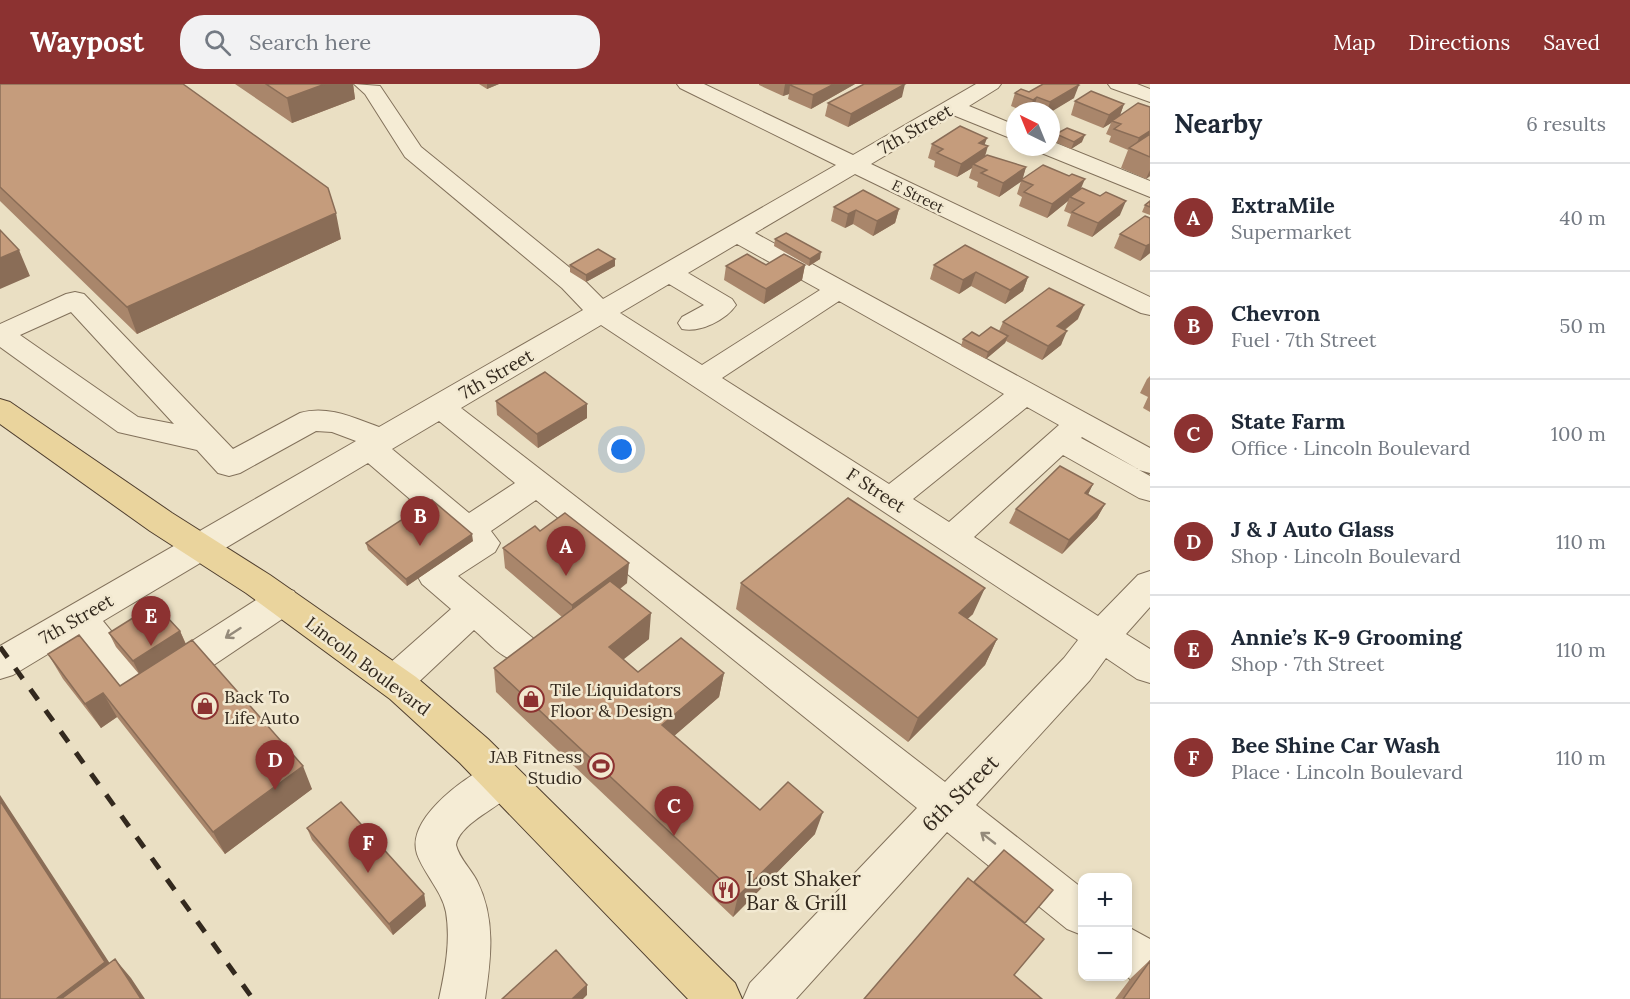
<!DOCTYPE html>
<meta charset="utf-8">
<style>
body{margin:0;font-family:Lora,serif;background:#f2f2f3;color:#1f2937}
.controls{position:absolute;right:18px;bottom:18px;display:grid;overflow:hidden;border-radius:12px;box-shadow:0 3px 9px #0003}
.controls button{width:54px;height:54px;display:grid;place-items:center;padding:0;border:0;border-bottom:2px solid #e0e1e3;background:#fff;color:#1f2937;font:30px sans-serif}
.compass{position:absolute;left:1006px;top:18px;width:54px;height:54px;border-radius:50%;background:#fff;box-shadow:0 3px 9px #0003;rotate:317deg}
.you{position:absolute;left:622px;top:366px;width:21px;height:21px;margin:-15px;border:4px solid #fff;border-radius:50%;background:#1a73e8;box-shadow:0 0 0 9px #1a73e833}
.badge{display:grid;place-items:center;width:39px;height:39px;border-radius:50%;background:#8c3231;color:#fff;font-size:20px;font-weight:700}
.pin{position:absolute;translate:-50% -50px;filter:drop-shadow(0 2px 3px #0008)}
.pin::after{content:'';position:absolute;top:32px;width:21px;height:18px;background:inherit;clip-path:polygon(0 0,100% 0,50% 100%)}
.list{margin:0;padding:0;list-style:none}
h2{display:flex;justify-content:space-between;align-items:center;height:78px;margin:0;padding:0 24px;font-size:26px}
h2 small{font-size:20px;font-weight:400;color:#747a83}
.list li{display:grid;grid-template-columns:39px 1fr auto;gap:18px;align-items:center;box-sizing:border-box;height:108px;padding:0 24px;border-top:2px solid #e0e1e3}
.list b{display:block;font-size:22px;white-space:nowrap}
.list p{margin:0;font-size:20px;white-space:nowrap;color:#747a83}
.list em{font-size:20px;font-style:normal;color:#747a83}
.icon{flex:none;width:33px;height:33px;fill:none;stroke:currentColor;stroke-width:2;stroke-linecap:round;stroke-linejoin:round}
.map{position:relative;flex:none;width:1150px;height:915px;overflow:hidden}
header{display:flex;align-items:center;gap:36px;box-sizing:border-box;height:84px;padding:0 30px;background:#8c3231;color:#fff}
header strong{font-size:28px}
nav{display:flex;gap:33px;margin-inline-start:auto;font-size:21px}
.search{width:420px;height:54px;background:#f2f2f3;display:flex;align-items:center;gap:15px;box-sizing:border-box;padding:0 21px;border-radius:24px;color:#747a83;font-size:22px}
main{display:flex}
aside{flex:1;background:#fff}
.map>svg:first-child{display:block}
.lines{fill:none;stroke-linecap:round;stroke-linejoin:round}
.minor-casing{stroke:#82715b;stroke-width:2}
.major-casing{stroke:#503f2f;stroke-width:2}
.minor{fill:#f5ecd5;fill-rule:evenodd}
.major{fill:#ead49d;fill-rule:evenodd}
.rail{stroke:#33291e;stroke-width:5;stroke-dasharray:13 13;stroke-linecap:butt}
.wall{fill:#a9866b}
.shaded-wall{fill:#8a6d57}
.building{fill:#c59c7c;stroke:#8a6d57;stroke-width:1.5}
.oneway{stroke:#948a7a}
.labels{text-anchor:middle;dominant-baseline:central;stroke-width:5;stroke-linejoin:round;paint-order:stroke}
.far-street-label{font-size:15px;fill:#33291e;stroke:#f2e9d1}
.street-label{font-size:18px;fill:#33291e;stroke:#f2e9d1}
.poi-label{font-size:18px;fill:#33291e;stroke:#f2e9d1;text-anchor:start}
.near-street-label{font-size:21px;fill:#33291e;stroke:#f2e9d1}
.near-poi-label{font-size:21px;fill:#33291e;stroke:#f2e9d1;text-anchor:start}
</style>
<header>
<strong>Waypost</strong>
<div class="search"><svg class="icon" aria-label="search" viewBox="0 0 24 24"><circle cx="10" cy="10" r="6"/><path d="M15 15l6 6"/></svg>Search here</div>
<nav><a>Map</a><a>Directions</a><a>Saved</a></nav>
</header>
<main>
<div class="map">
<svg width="1150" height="915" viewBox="0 0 1150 915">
<rect width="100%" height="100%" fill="#eadfc3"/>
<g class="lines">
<g class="minor-casing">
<path id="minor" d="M354,0L380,2L421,63L580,192L603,215L836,81L680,4L677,0H704L853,71L976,0H1001L998,4L969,22L1015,41V56L953,31L871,80L1150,213V231L1141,229L855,90L755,149L1150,364V389L1139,386L1150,392V417L1139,414L1063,371L974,453L1098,532L1138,491L1150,487V523L1126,550L1150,565V599L1137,595L1106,574L1090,596L976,721L1082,804V851L1067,845L947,748L796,915H743L750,899L917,724L536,416L491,447L500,459L495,468L458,492L534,555L539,565L534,575C507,584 493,562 474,546L408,608L395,612L382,608L377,597L382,586L451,525L422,500L417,491L422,482L460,458L368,379L103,537L142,585L164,575L270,507L282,503L294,507L299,517L294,527L190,597L136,621L123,616L76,553L13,591L0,595V562L356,357L332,348L316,347L240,389L229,392L218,389L197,366L118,348L0,263V240L66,210L75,208L84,210L233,365L300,329C328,321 354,334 379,343L583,226L562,204L405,73L365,10ZM737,160L820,206L702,281L620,229L669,200L704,221L682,233L678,239L682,245C700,249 726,236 736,221L732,215L688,189ZM839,217L1004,310L889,400L722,294ZM71,228L174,340L138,333L20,251ZM601,241L1078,556L1064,574L945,698L461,324ZM1027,323L1059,341L949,438L913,415ZM439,337L515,399L469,429L392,365ZM1082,353L1138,385L1081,354Z
M1108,0H1137L1150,5V18L1111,4Z
M1051,57L1150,97V113L1039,68L1036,63H1051Z
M501,676L515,682L521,694C519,698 517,704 514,707C501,723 459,739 456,761C459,774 471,785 477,797C496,835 491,874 485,915H439C445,887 451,857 446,828C442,807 424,790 417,770C405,733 472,687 501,676Z
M1128,843L1150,855V905L1134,899L1127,892Z"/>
</g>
<g class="major-casing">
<path id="major" d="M0,315L10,318L172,429L270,491L416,593L488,655L735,899L742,915H688L460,679L390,615L246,509L150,447L0,340Z"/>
</g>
<use href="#minor" class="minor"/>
<use href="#major" class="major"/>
<path class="rail" d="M0,563L253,915"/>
</g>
<path class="wall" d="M0,0L341,155L137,250L0,117Z
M235,0H353L355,15L292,39Z
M479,0H499L487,5Z
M759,0H855L811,25L788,15L789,10L783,12L759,1Z
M1029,8L1074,14L1051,27H1023L1011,22L1015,9Z
M902,13L848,43L825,32L828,19Z
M1075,17L1124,20L1120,31L1150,23V92L1146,95L1121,84L1128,66L1109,58L1111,52L1106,50L1111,39L1103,44L1071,31Z
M1056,50L1082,58L1071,65L1053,57Z
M932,60L985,61V72L1026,83L1022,96L1081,105L1120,131L1092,153L1067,142L1071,130L1064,127L1068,117L1047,134L1019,122L1022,113L1017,110L1021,97L999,113L977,103L978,98L969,94L972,84L957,93L934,83L935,77L928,74Z
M1150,117V131L1142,128L1145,121Z
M834,123L899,125L895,139L873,152L853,140L845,144L831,137Z
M1150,134V169L1140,177L1114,164L1120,150Z
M775,155L820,175L809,182L774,162Z
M570,181L615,182L586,198L570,188Z
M766,181H805L802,196L764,220L724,196L726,182Z
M934,181L1028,193L1023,207L1005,220L971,202L959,210L930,195Z
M1078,235L1065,246L1061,261L1042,276L1006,257L1005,259L986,275L961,262L963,255L979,252L999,247L1003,238Z
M1150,292V328L1143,324L1148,313L1140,309L1147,295Z
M496,317L587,334L538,364L497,331Z
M1093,400L1088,410L1105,420L1097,434L1062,470L1009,439L1016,425Z
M540,447L627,499L620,505L649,555L623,575L638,588L724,589L719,613L674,652L760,726L815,750L733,833L496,608L494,584L562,533L505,484L503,464Z
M473,457L407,502L368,466L366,459Z
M741,499L973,530L967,535L997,555L985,581L908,658L736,525Z
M180,547L186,560L312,705L225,770L117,633L101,644L63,595L48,570L120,602L139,590L116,563L109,549Z
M307,744L424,810L426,822L393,851L312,756Z
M1150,876V915H1115L1131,894Z"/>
<path class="shaded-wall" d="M325,0H353L355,15L292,39L287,14Z
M487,0H499L487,5Z
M785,0H808L790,1L789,10L783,12Z
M834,0H855L811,25L813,11Z
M905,0L902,13L848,43L851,30Z
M1079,1L1074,14L1051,28V27H1047L1050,18Z
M1037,13L1033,26L1029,27L1033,16Z
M1124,20L1119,34L1112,37L1111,39L1103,44L1109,31Z
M1150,47V56L1134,66L1139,54Z
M1085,51L1082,58L1071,65L1074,58Z
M987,54L983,65L988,62L984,76L973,80L972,84L957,93L961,80L979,59Z
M1026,83L1022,97L999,113L1003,99Z
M1150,86V92L1146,95Z
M1085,95L1079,109L1070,113L1068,117L1047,134L1052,120Z
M1126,117L1120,131L1092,153L1098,139Z
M899,125L895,139L873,152L877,137Z
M856,126L853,140L845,144L848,130Z
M336,129L341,155L137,250L127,223Z
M1150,160V169L1140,177L1146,162Z
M19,166L30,192L0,205V174Z
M821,168L820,175L809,182L810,175Z
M615,175V182L586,198V191Z
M805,181L802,196L764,220L766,205Z
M976,188L971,202L959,210L963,196Z
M1028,193L1023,207L1005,220L1010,206Z
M1084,221L1078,235L1051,256L1057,242Z
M1067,247L1061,261L1042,276L1048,262Z
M1008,252L1005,259L986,275L988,268Z
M587,320V334L538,364L537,350Z
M1093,400L1086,415L1085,409Z
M1105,420L1097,434L1062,470L1069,456Z
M472,450L473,457L407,502L406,495Z
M629,479L627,499L572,541V521Z
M985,504L973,530L947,554L959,529Z
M651,529L649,555L608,588L609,563Z
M180,547L186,561L140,591L133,577Z
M997,555L985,581L908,658L918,634Z
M724,589L719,613L659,665L662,641Z
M103,609L117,633L101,644L85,620Z
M303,682L312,705L225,770L213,748Z
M0,711L122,898L99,915H56L0,717Z
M823,728L815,750L733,833L738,812Z
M424,810L426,822L393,851L389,840Z
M115,875L131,894L145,915H141Z
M587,901V911L583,915H572Z"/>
<path class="building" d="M0,0H183L328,104L336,129L127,223L0,103Z
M266,0H325L287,14Z
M792,0H834L813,11L790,1Z
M864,0H905L851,30L828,19Z
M1043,0H1077L1079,1L1050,18L1037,13L1033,16L1015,9L1021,5L1029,8Z
M1091,7L1124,20L1109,31L1075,17Z
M1138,19L1150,23V47L1139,54L1114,45L1121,40L1112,37Z
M960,42L987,54L979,59L988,62L961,80L937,69L943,65L932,60Z
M1067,44L1085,51L1074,58L1056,50Z
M1150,50V73L1129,64Z
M987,71L1026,83L1003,99L981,89L987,86L973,80Z
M1043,81L1069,92L1072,90L1085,95L1052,120L1024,108L1033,101L1021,96Z
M1082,104L1100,112L1106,108L1126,117L1098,139L1072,128L1084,119L1070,113Z
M863,106L899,125L877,137L856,126L848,130L834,123Z
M1150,117V123L1145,121Z
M1145,132L1150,134V160L1146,162L1120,150Z
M0,146L19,166L0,174Z
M786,149L821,168L810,175L775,155Z
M965,161L1028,193L1010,206L976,188L963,196L934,181Z
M598,165L615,175L586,191L570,181Z
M747,170L766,181L784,170L805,181L766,205L726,182Z
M1049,204L1084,221L1057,242L1067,247L1048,262L1003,238Z
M991,243L1008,252L988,268L963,255L972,248L979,252Z
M545,288L587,320L537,350L496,317Z
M1060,382L1093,400L1085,409L1105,420L1069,456L1016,425Z
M848,414L985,504L959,529L997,555L918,634L741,499Z
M432,416L472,450L406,495L366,459Z
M565,429L629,479L572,521L503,464L535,442L540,447Z
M610,497L651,529L609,563L638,588L681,554L724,589L662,641L760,726L788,698L823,728L738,812L494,584Z
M155,520L180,547L133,577L109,549Z
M79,551L120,602L192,556L303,682L213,748L103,609L85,620L48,570Z
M0,717L105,878L56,915H0Z
M341,718L424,810L389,840L307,744Z
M1004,766L1053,806L1025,839L974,798Z
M968,794L1044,855L1014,891L1042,915H864Z
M556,866L587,901L572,915H502Z
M115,875L141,915H61Z
M1150,877V915H1123Z"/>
<defs><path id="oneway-shaft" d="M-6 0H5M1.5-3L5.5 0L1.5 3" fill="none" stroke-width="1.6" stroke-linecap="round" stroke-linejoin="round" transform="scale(1.5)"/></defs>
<g class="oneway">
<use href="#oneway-shaft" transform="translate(233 549) rotate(147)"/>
<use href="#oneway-shaft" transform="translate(988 754) rotate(-142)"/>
</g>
<defs>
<g id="shop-ring" transform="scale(1.35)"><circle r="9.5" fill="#f2e9d1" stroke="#8c3231" stroke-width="1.5"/><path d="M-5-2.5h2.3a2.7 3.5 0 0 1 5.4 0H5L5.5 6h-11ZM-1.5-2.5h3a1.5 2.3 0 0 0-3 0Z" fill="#8c3231"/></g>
<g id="stadium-ring" transform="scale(1.35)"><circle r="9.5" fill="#f2e9d1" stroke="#8c3231" stroke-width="1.5"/><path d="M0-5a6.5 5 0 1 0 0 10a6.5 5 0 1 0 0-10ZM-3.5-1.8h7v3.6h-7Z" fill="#8c3231"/></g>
<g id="restaurant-ring" transform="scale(1.35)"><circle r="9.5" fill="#f2e9d1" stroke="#8c3231" stroke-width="1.5"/><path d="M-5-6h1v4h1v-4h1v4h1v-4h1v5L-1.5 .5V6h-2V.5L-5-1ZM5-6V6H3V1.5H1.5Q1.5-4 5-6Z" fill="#8c3231"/></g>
</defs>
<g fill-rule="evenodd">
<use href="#shop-ring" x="531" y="615"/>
<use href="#shop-ring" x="205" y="622"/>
<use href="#stadium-ring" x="601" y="682"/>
<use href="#restaurant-ring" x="726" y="806"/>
</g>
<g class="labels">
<g class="far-street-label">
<text transform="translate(918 112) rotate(26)">E Street</text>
</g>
<g class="street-label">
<text transform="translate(915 45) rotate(-30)">7th Street</text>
<text transform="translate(496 290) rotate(-30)">7th Street</text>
<text transform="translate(876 406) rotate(33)">F Street</text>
<text transform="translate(76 535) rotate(-30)">7th Street</text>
<text transform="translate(368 582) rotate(37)">Lincoln Boulevard</text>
</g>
<g class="poi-label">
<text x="550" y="605">Tile Liquidators<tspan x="550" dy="21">Floor &amp; Design</tspan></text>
<text x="224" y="612">Back To<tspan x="224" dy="21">Life Auto</tspan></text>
<text x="582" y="672" text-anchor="end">JAB Fitness<tspan x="582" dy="21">Studio</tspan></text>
</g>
<g class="near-street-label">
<text transform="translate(960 709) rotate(-45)">6th Street</text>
</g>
<g class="near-poi-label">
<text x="746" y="794">Lost Shaker<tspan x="746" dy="24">Bar &amp; Grill</tspan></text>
</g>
</g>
</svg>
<div class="controls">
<button>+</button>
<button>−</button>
</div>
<svg class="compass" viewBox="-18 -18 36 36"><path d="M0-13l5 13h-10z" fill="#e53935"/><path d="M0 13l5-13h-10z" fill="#747a83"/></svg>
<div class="you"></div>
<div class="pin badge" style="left:566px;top:492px">A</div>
<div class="pin badge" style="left:420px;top:462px">B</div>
<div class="pin badge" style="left:674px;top:752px">C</div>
<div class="pin badge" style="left:275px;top:706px">D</div>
<div class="pin badge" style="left:151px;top:562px">E</div>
<div class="pin badge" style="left:368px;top:789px">F</div>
</div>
<aside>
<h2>Nearby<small>6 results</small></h2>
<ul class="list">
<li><span class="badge">A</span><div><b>ExtraMile</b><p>Supermarket</p></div><em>40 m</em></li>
<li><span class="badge">B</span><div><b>Chevron</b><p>Fuel · 7th Street</p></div><em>50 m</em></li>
<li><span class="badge">C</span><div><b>State Farm</b><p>Office · Lincoln Boulevard</p></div><em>100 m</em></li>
<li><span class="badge">D</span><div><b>J &amp; J Auto Glass</b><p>Shop · Lincoln Boulevard</p></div><em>110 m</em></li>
<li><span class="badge">E</span><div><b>Annie’s K-9 Grooming</b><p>Shop · 7th Street</p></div><em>110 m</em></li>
<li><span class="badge">F</span><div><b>Bee Shine Car Wash</b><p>Place · Lincoln Boulevard</p></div><em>110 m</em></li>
</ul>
</aside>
</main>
